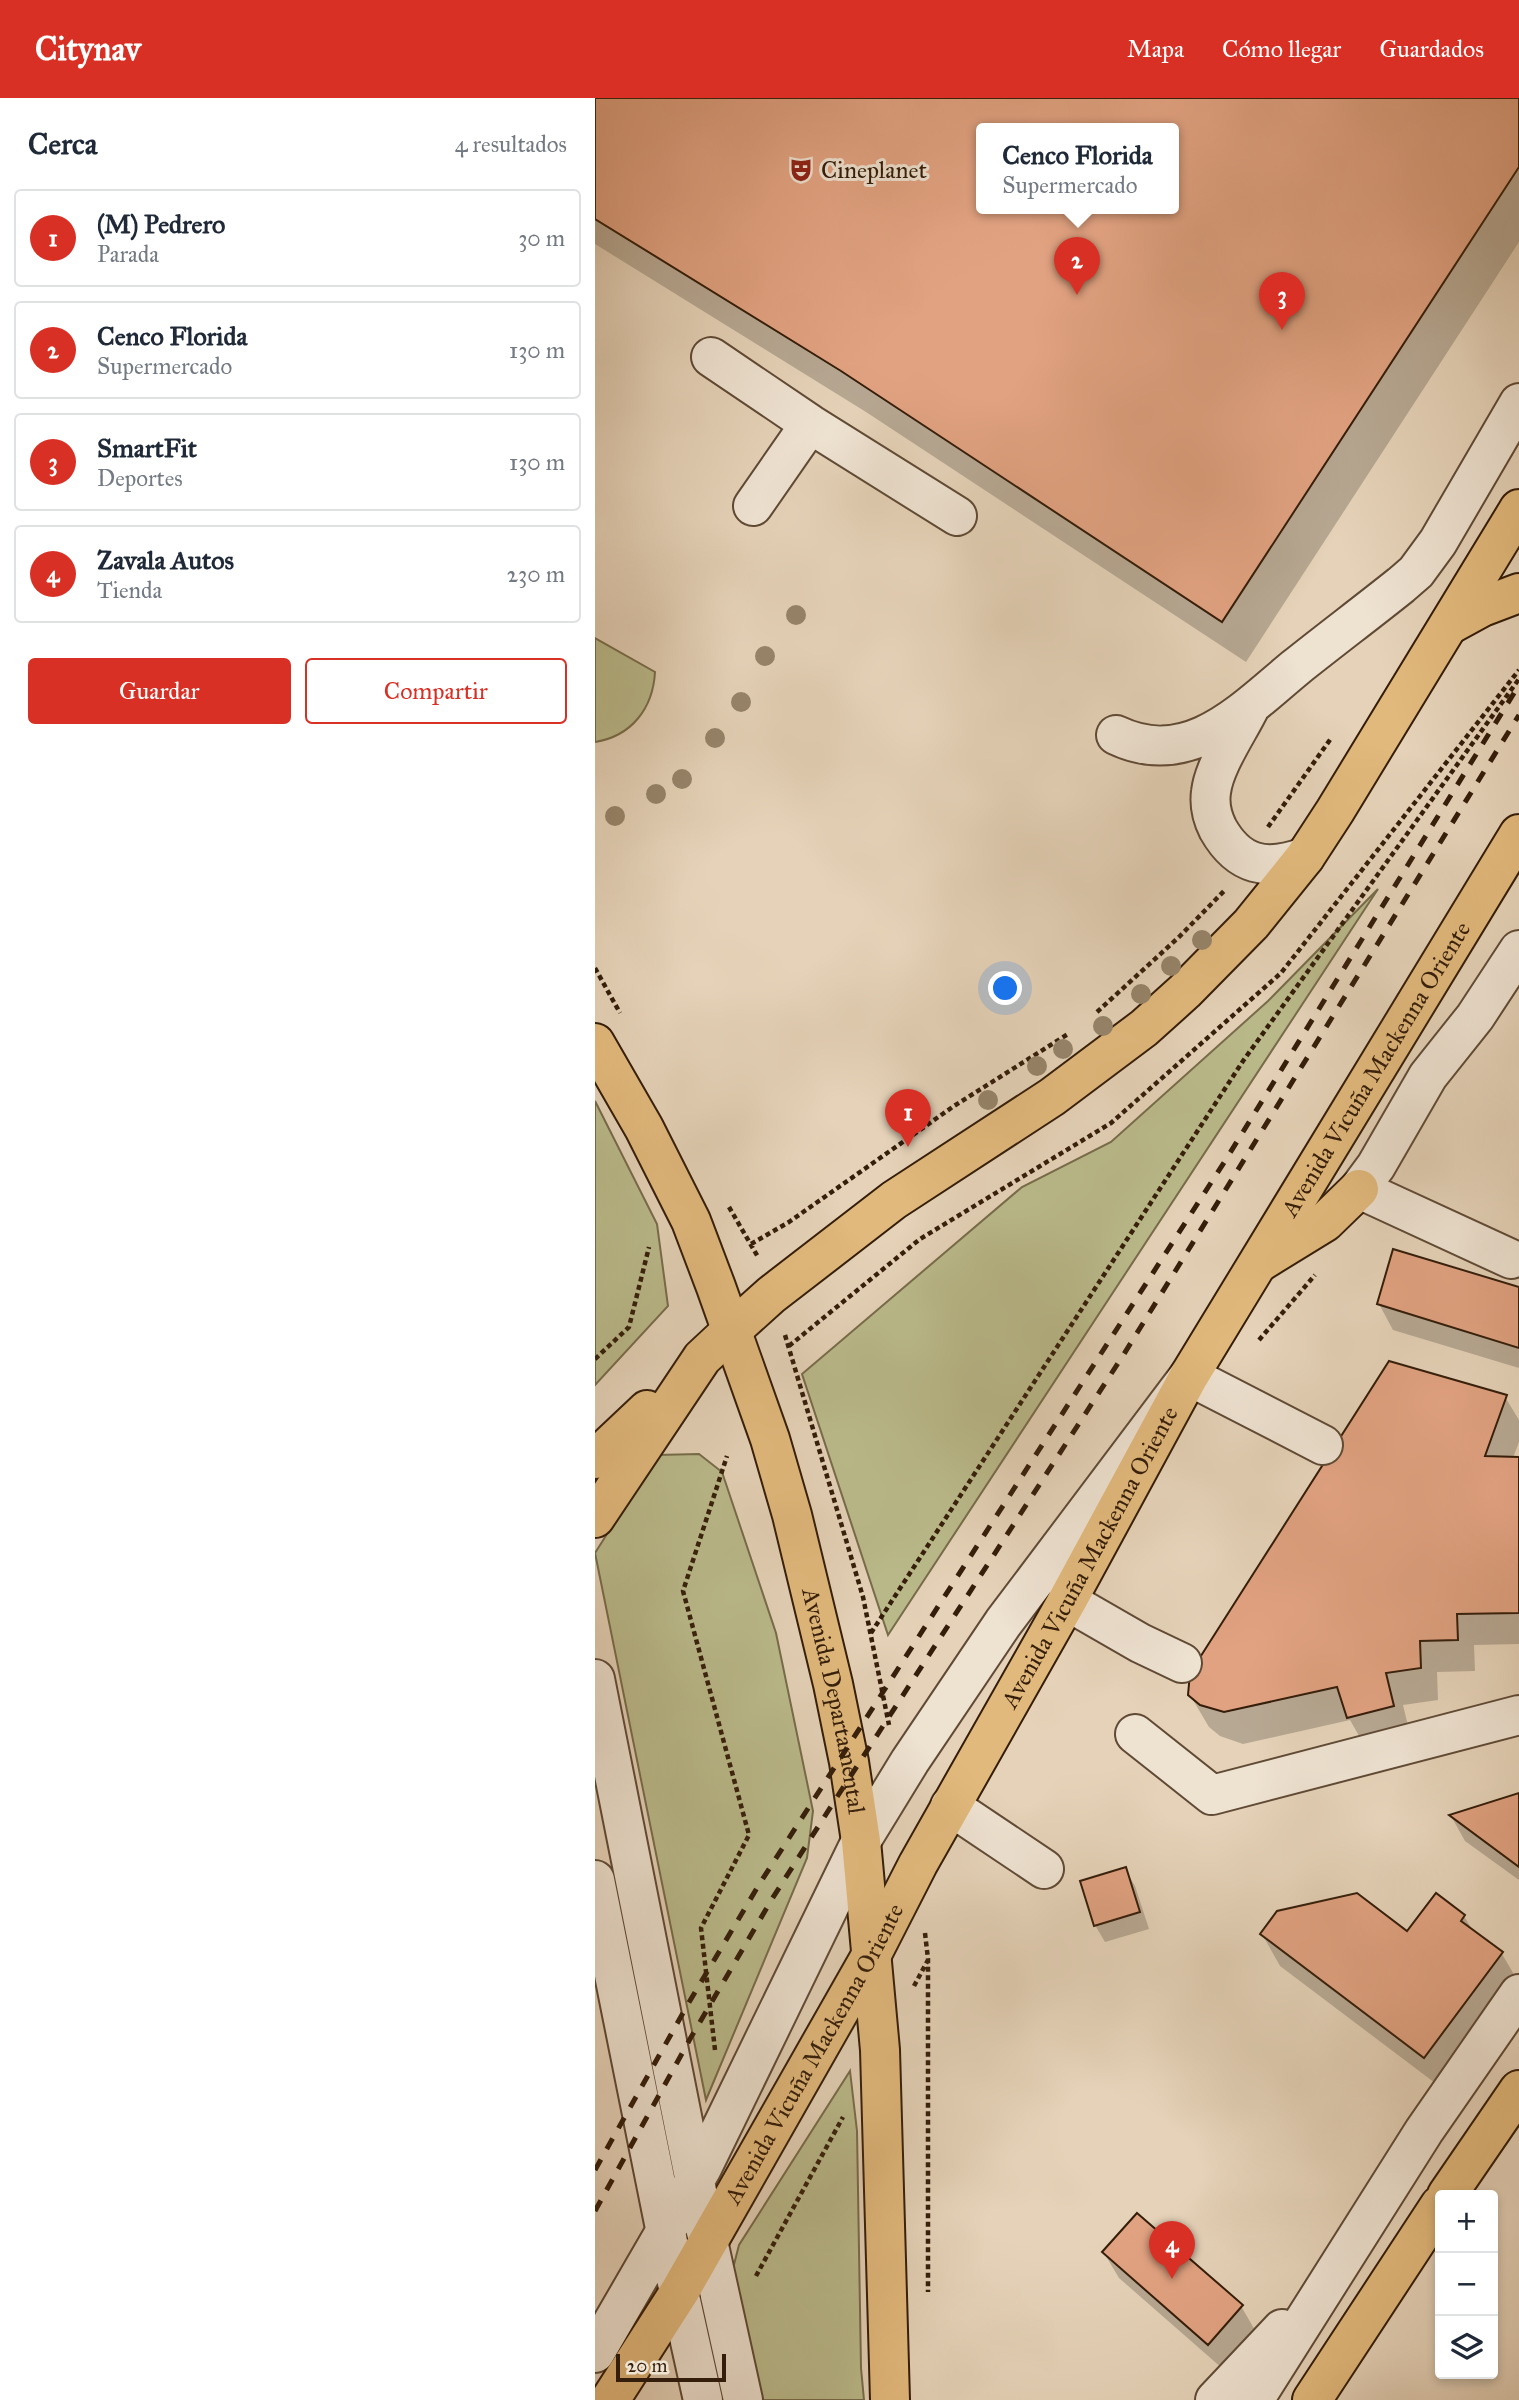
<!DOCTYPE html>
<html lang="es">
<meta charset="utf-8">
<style>
body{margin:0;font-family:"IM FELL Great Primer",serif;background:#f2f2f3;color:#1f2937}
.controls{position:absolute;right:21px;bottom:21px;display:grid;overflow:hidden;border-radius:7px;box-shadow:0 4px 10px #0003}
.controls button{width:63px;height:63px;display:grid;place-items:center;padding:0;border:0;border-bottom:2px solid #e0e1e3;background:#fff;color:#1f2937;font:35px sans-serif}
.scale{position:absolute;left:21px;bottom:18px;width:110px;box-sizing:border-box;padding-left:7px;border:4px solid #341d0a;border-top:0;font-size:19px;line-height:24px;white-space:nowrap;color:#341d0a;-webkit-text-stroke:5px #eee2d1;paint-order:stroke}
.you{position:absolute;left:411px;top:891px;width:24px;height:24px;margin:-18px;border:5px solid #fff;border-radius:50%;background:#1a73e8;box-shadow:0 0 0 10px #1a73e833}
.badge{display:grid;place-items:center;width:46px;height:46px;border-radius:50%;background:#d93025;color:#fff;font-size:23px;font-weight:700}
.pin{position:absolute;translate:-50% -58px;filter:drop-shadow(0 2px 4px #0008)}
.pin::after{content:'';position:absolute;top:37px;width:24px;height:21px;background:inherit;clip-path:polygon(0 0,100% 0,50% 100%)}
.popup{position:absolute;left:381px;top:25px;width:203px;height:91px;box-sizing:border-box;display:grid;place-content:center;border-radius:7px;background:#fff;filter:drop-shadow(0 2px 5px #0005);font-size:23px;white-space:nowrap;color:#747a83}
.popup b{font-size:26px;color:#1f2937}
.popup::after{content:'';position:absolute;left:50%;top:100%;margin-left:-14px;border:14px solid transparent;border-top-color:#fff}
.list{margin:0;padding:0;list-style:none}
h2{display:flex;justify-content:space-between;align-items:center;height:91px;margin:0;padding:0 28px;font-size:30px}
h2 small{font-size:23px;font-weight:400;color:#747a83}
.list li{display:grid;grid-template-columns:46px 1fr auto;gap:21px;align-items:center;box-sizing:border-box;height:98px;margin:0 14px 14px;padding:0 14px;border:2px solid #e0e1e3;border-radius:7px}
.list b{display:block;font-size:26px;white-space:nowrap}
.list p{margin:0;font-size:23px;white-space:nowrap;color:#747a83}
.list em{font-size:23px;font-style:normal;color:#747a83}
.actions{display:flex;gap:14px;padding:21px 28px}
.actions a{flex:1;padding:16px 0;border:2px solid #d93025;border-radius:7px;text-align:center;font-size:24px;color:#d93025}
.actions .main{background:#d93025;color:#fff}
.icon{flex:none;width:38px;height:38px;fill:none;stroke:currentColor;stroke-width:2;stroke-linecap:round;stroke-linejoin:round}
.map{position:relative;flex:none;width:924px;height:2302px;overflow:hidden}
header{display:flex;align-items:center;gap:42px;box-sizing:border-box;height:98px;padding:0 35px;background:#d93025;color:#fff}
header strong{font-size:33px}
nav{display:flex;gap:38px;margin-inline-start:auto;font-size:24px}
main{display:flex}
aside{flex:1;background:#fff}
.map>svg:first-child{display:block}
.green{fill:#baba8b;stroke:#776c4a;stroke-width:2}
.shadow{fill:#0003;fill-rule:evenodd}
.building{fill:#e1a281;stroke:#341d0a;stroke-width:2;fill-rule:evenodd}
.lines{fill:none;stroke-linecap:round;stroke-linejoin:round}
.minor-casing{stroke:#604a36;stroke-width:42}
.major-casing{stroke:#341d0a;stroke-width:42}
.path{stroke:#341d0a;stroke-width:4.5;stroke-dasharray:5 3.5;stroke-linecap:butt}
.minor{stroke:#eee2d1;stroke-width:38}
.major{stroke:#e2b97c;stroke-width:38}
.rail{stroke:#341d0a;stroke-width:5;stroke-dasharray:12 12;stroke-linecap:butt}
.tree{fill:#96846a}
.labels{text-anchor:middle;dominant-baseline:central;stroke-width:6;stroke-linejoin:round;paint-order:stroke}
.poi-label{font-size:24px;fill:#341d0a;stroke:#eee2d1;text-anchor:start}
.street-label{font-size:24px;fill:#341d0a;stroke:#eee2d1}
</style>
<header>
<strong>Citynav</strong>
<nav><a>Mapa</a><a>Cómo llegar</a><a>Guardados</a></nav>
</header>
<main>
<aside>
<h2>Cerca<small>4 resultados</small></h2>
<ul class="list">
<li><span class="badge">1</span><div><b>(M) Pedrero</b><p>Parada</p></div><em>30 m</em></li>
<li><span class="badge">2</span><div><b>Cenco Florida</b><p>Supermercado</p></div><em>130 m</em></li>
<li><span class="badge">3</span><div><b>SmartFit</b><p>Deportes</p></div><em>130 m</em></li>
<li><span class="badge">4</span><div><b>Zavala Autos</b><p>Tienda</p></div><em>230 m</em></li>
</ul>
<div class="actions"><a class="main">Guardar</a><a>Compartir</a></div>
</aside>
<div class="map">
<svg width="924" height="2302" viewBox="0 0 924 2302">
<rect width="100%" height="100%" fill="#e5d2b8"/>
<filter id="stains"><feTurbulence type="fractalNoise" baseFrequency=".00286" numOctaves="4"/><feColorMatrix values="0 0 0 0 .2 0 0 0 0 .09 0 0 0 0 .02 0 0 0 .5 -.17"/></filter>
<radialGradient id="worn" r=".72"><stop offset=".6" stop-color="#630" stop-opacity="0"/><stop offset="1" stop-color="#630" stop-opacity=".3"/></radialGradient>
<path class="green" d="M0,540L60,574C58,610 37,638 0,644Z
M783,791L293,1537L207,1276L427,1089L516,1044L673,903Z
M0,1003L62,1126L73,1208L0,1287Z
M104,1356L127,1374L181,1535L218,1713L212,1760L111,2002L0,1455L62,1357Z
M255,1973L262,2033L266,2270L269,2302H155L133,2190L144,2147Z"/>
<path class="shadow" d="M0,0H924V144L651,564L271,314L0,146ZM386,31H578V111H386Z
M924,1191V1270L798,1232L784,1206Z
M910,1299L924,1322V1344L918,1360H924V1546L879,1547L880,1573L842,1574L843,1602L808,1607L816,1640L772,1652L755,1622L648,1646L625,1638L614,1629L595,1597Z
M924,1697V1782L870,1743L856,1718Z
M530,1771L540,1788L554,1831L510,1844L500,1827Z
M869,1818L879,1835L907,1856L924,1885L848,1991L685,1868L667,1836H813Z
M509,2155L646,2208L661,2234L628,2271L524,2180Z"/>
<path class="building" d="M0,0H924V69L627,524L246,273L0,121ZM386,31H578V111H386Z
M798,1151L924,1189V1250L782,1206Z
M794,1263L912,1297L890,1358L924,1359V1515L862,1516L863,1542L825,1543L826,1570L791,1575L799,1608L752,1620L742,1589L629,1614L605,1607L593,1597L595,1575Z
M924,1695V1769L854,1717Z
M531,1769L545,1814L499,1828L485,1783Z
M762,1795L812,1833L841,1795L870,1817L866,1823L908,1854L829,1960L665,1836L682,1813Z
M542,2115L648,2207L613,2247L507,2154Z"/>
<g class="lines">
<g class="minor-casing">
<path id="minor" d="M116,259L215,326L158,408
M215,326L362,418
M654,611C642,635 619,668 616,694C614,708 617,719 623,731C644,768 671,773 710,759
M521,637C594,672 648,613 700,570C735,542 771,515 806,487L821,474L843,444L924,305
M916,1161L764,1091L781,1068L833,978L880,919L924,852
M472,1503L545,1545L587,1565
M0,1581L100,2084L148,2302
M540,1636L617,1697L924,1617
M355,1708L449,1771
M0,1782L71,2135L108,2302
M0,2255L107,2070L266,1743L315,1663L408,1525L594,1278L728,1347
M620,2302L687,2231
M659,2302L829,2033L924,1896"/>
</g>
<g class="major-casing">
<g id="major">
<path d="M854,527L887,509L924,495"/>
<path id="s1" d="M0,945L49,1030L96,1123L121,1189L175,1341L197,1417L238,1586L254,1664L266,1743L285,1952L295,2302"/>
<path d="M665,1164L730,1124L764,1091"/>
<path d="M0,1361L52,1312"/>
<path d="M0,1420L107,1260L136,1233L176,1197L299,1102L457,999L549,930L590,893L656,826L710,759L740,713L924,411"/>
<path d="M852,2097L924,1992"/>
<path id="s2" d="M15,2302L85,2193L277,1856L323,1766L472,1503L594,1278L924,736"/>
<path d="M717,2302L845,2107"/>
</g>
</g>
<path class="path" d="M673,729L737,639
M0,870L25,915
M502,914L584,839L630,792
M134,1109L163,1159
M156,1146L194,1124L359,1008L473,936
M190,1237L268,1499L294,1627
M664,1242L720,1177
M194,1248L325,1141L516,1025L686,875L924,572
M0,1261L34,1229L54,1149
M276,1535L648,963L924,581
M330,1835L333,1861V2194
M319,1888L333,1862
M120,1952L106,1830L154,1737L88,1493L132,1358
M161,2178L248,2019"/>
<use href="#minor" class="minor"/>
<use href="#major" class="major"/>
<path class="rail" d="M0,2072L93,1906L165,1785L630,1063L924,587
M0,2113L95,1941L177,1801L242,1699L529,1256L924,617"/>
</g>
<g class="tree">
<circle cx="201" cy="517" r="10"/>
<circle cx="170" cy="558" r="10"/>
<circle cx="146" cy="604" r="10"/>
<circle cx="120" cy="640" r="10"/>
<circle cx="87" cy="681" r="10"/>
<circle cx="61" cy="696" r="10"/>
<circle cx="20" cy="718" r="10"/>
<circle cx="607" cy="842" r="10"/>
<circle cx="576" cy="868" r="10"/>
<circle cx="546" cy="896" r="10"/>
<circle cx="508" cy="928" r="10"/>
<circle cx="468" cy="951" r="10"/>
<circle cx="442" cy="968" r="10"/>
<circle cx="393" cy="1002" r="10"/>
</g>
<defs>
<g id="theatre-bare" transform="scale(1.89)"><path d="M-5-5.5Q0-4 5-5.5V0Q5 5 0 6Q-5 5-5 0ZM-3.3-2.5H-1v1.5H-3.3ZM1-2.5H3.3v1.5H1ZM-2.8 1Q0 5.5 2.8 1Z" fill="#8f2418" stroke="#eee2d1" stroke-width="2.5" paint-order="stroke"/></g>
</defs>
<g fill-rule="evenodd">
<use href="#theatre-bare" x="206" y="72"/>
</g>
<g class="labels">
<g class="poi-label">
<text x="226" y="72">Cineplanet</text>
</g>
<g class="street-label">
<text stroke="none"><textPath href="#s2" startOffset="1536">Avenida Vicuña Mackenna Oriente</textPath></text>
<text stroke="none"><textPath href="#s2" startOffset="970">Avenida Vicuña Mackenna Oriente</textPath></text>
<text stroke="none"><textPath href="#s1" startOffset="704">Avenida Departamental</textPath></text>
<text stroke="none"><textPath href="#s2" startOffset="402">Avenida Vicuña Mackenna Oriente</textPath></text>
</g>
</g>
<rect width="100%" height="100%" filter="url(#stains)"/>
<rect width="100%" height="100%" fill="url(#worn)"/>
</svg>
<div class="controls">
<button>+</button>
<button>−</button>
<button><svg class="icon" aria-label="layers" viewBox="0 0 24 24"><path d="M12 4l9 5-9 5-9-5zM3 14l9 5 9-5"/></svg></button>
</div>
<div class="scale">20 m</div>
<div class="you"></div>
<div class="pin badge" style="left:313px;top:1049px">1</div>
<div class="pin badge" style="left:482px;top:197px">2</div>
<div class="popup"><b>Cenco Florida</b>Supermercado</div>
<div class="pin badge" style="left:687px;top:232px">3</div>
<div class="pin badge" style="left:577px;top:2181px">4</div>
</div>
</main>
